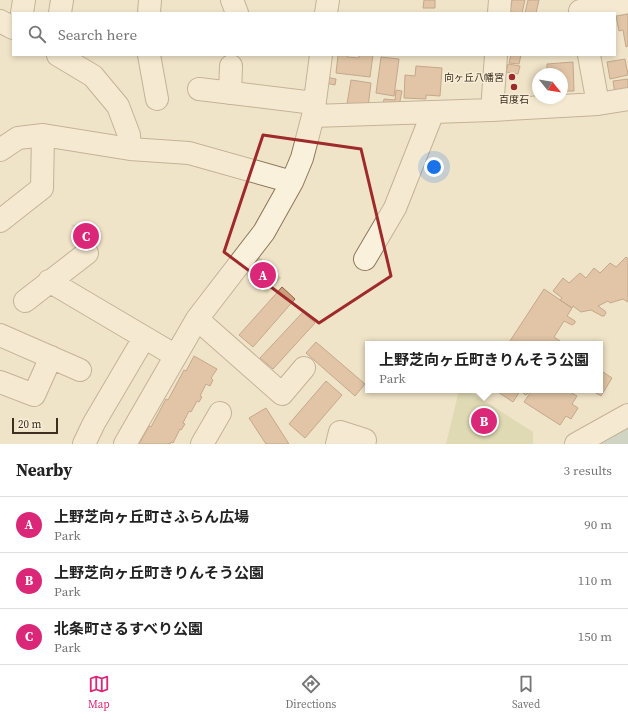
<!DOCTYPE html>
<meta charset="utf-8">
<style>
body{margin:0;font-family:"Source Serif 4","Noto Sans JP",serif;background:#f6f6f6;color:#222}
.compass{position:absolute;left:532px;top:68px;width:36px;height:36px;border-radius:50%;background:#fff;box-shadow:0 2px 6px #0003;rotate:120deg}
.scale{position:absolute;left:12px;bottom:10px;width:46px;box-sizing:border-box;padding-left:4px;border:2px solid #3d2e20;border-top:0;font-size:11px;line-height:14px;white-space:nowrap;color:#3d2e20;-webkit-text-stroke:3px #f7eed8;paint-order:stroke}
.you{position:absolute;left:434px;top:167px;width:14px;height:14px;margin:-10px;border:3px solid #fff;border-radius:50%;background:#1a73e8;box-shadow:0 0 0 6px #1a73e833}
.badge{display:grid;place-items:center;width:26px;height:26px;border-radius:50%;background:#db2777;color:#fff;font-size:13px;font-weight:700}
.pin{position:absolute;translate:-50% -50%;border:2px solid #fff;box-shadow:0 1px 4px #0006}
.popup{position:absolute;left:365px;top:341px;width:238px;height:52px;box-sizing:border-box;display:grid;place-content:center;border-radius:0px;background:#fff;filter:drop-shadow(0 1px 3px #0005);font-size:13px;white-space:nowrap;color:#767676}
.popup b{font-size:15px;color:#222}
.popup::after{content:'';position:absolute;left:50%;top:100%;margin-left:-8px;border:8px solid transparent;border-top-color:#fff}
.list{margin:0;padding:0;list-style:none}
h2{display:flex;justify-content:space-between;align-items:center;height:52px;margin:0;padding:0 16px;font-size:17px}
h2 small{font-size:13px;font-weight:400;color:#767676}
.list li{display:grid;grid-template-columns:26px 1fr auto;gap:12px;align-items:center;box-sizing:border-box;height:56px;padding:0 16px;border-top:1px solid #e0e0e0}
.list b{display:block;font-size:15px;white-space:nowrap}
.list p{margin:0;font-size:13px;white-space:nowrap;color:#767676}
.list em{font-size:13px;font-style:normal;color:#767676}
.icon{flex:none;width:22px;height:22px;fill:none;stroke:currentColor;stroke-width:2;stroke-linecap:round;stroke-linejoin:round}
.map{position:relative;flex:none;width:628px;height:444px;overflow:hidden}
.search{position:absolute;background:#fff;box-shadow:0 2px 6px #0003;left:12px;right:12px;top:12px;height:44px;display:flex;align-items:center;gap:10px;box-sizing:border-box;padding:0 14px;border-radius:0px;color:#767676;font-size:15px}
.sheet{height:220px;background:#fff}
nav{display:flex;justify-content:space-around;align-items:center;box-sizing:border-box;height:56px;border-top:1px solid #e0e0e0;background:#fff;font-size:11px;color:#767676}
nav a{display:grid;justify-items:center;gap:2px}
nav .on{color:#db2777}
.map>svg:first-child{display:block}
.green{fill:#c9cf9b}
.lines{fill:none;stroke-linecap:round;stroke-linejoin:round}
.river{stroke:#a9c4bc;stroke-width:28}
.building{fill:#cf9f7d;stroke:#8d5f41}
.minor-casing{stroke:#8d765c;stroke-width:24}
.minor{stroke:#faf1dc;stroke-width:22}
.marked{fill:none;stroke:#9e2a2b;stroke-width:3;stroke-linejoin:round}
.poi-dot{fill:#9e2a2b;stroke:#f7eed8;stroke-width:1.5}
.labels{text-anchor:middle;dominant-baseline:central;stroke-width:3;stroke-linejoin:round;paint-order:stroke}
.poi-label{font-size:10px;fill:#3d2e20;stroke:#f7eed8;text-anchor:end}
</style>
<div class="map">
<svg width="628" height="444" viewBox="0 0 628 444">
<rect width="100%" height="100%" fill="#f0e4c8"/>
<path class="green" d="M80,224L88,225L97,247L90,256L89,247L71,225Z
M258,257L265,261L281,278L267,294L244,273Z
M459,390H467L533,432V444H446Z"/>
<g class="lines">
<path class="river" d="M613,444L628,436"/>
</g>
<path class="building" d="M424,0H435V8H423Z
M512,0H525L522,13L510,12Z
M528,0H539L536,13H525Z
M628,14V46L626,47L623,30L619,31L616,16Z
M338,55H348L347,57L359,58V55H373L370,77L336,73Z
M511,55H521L519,64L509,63Z
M381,57L399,59L394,96L376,93Z
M625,59L628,75L610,79L607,62Z
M573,62L574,91H562V74H547V64Z
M508,64L520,66L518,74L506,72Z
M416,66L442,68L440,96L426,95V99L404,98L405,75L415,76Z
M326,77L336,79L335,85L325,83Z
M628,79V92L615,94L613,81Z
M351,80L371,83L368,107L347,104Z
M396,90L402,91L399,106L383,104L384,99L395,100Z
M626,257L628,259V302L623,299L610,303L608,301L598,306L605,311L606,313L604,316H602L591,310L581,312L573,306L572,308L560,300L562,298L553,291L563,278L569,283L580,273L586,278L594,268L600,273L610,263L616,267Z
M282,287L295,299L253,347L239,335Z
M544,289L572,308L567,316L575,321V323L572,325L564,321L554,337L560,341V344H508Z
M303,312L315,323L273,369L260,358Z
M316,342L365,384L355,396L306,353Z
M194,356L217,369L211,378L213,380L210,386L206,384L200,396L202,397L199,402L197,401L191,412L189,411L183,423L185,424L181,430L180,429L173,443L171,442L170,444H139L149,426L151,427L166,399L168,400L184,370L186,371Z
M603,372L612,378L601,396L591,390H600V376Z
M326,381L342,395L305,438L289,424Z
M495,390H529V392L526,395L520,391L513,402Z
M532,390H558L562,392L563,390H571L570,392L577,396L572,404L578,408L571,419L566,416L560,425L524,402Z
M266,408L289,444H266L249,418Z"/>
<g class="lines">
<g class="minor-casing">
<path id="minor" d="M232,0L237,13
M580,11L628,2
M22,13L24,0
M60,13L62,0
M149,13L150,0
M326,13L328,0
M499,13L500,0
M0,21L13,28
M58,55L93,76L118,106L129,135L130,149
M149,55L157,99
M589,55L598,104
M199,89L314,103
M230,93L231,66
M492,110L496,55
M313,116L492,110L598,104L628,99
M0,150L18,138L43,135L130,149L189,153L292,182
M0,221L42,188L43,135
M365,259L395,208L433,112
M49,281L176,356
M25,301L87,253
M197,319L282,394L304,368
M0,335L80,370
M0,382L34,395L51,357
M84,444L94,423L144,338
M125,444L197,319L264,232L292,182L302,158L313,116L321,55
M202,444L220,413
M337,444L340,432L365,440L364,444
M576,444L628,415"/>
</g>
<use href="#minor" class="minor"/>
</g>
<path d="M0 0H628V444H0ZM263,135L361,149L391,276L319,323L224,252Z" fill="#f0e4c8" fill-opacity=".55" fill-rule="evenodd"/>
<path class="marked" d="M263,135L361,149L391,276L319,323L224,252Z"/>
<g class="poi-dot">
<circle cx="512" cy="77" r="4"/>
<circle cx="514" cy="87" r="4"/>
</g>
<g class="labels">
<g class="poi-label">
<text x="504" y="77">向ヶ丘八幡宮</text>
<text x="514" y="99" text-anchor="middle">百度石</text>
</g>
</g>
</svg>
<svg class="compass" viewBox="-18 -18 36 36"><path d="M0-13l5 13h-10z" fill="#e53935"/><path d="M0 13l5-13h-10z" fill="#767676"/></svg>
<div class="scale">20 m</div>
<div class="you"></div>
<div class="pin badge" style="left:263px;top:275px">A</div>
<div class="pin badge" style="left:484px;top:421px">B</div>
<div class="popup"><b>上野芝向ヶ丘町きりんそう公園</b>Park</div>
<div class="pin badge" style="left:86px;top:236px">C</div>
<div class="search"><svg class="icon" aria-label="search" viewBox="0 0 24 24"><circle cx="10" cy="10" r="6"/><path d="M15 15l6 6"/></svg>Search here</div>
</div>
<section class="sheet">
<h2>Nearby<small>3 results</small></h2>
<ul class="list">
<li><span class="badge">A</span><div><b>上野芝向ヶ丘町さふらん広場</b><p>Park</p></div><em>90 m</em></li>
<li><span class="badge">B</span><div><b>上野芝向ヶ丘町きりんそう公園</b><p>Park</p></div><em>110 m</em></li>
<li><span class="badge">C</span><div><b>北条町さるすべり公園</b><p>Park</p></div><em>150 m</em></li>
</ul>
</section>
<nav>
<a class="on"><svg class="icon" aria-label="map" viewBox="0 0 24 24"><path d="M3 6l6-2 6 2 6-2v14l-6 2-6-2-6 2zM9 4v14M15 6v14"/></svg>Map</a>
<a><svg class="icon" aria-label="directions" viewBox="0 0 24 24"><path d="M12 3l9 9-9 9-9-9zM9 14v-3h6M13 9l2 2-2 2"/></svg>Directions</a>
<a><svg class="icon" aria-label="saved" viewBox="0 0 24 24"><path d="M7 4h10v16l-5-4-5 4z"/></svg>Saved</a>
</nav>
